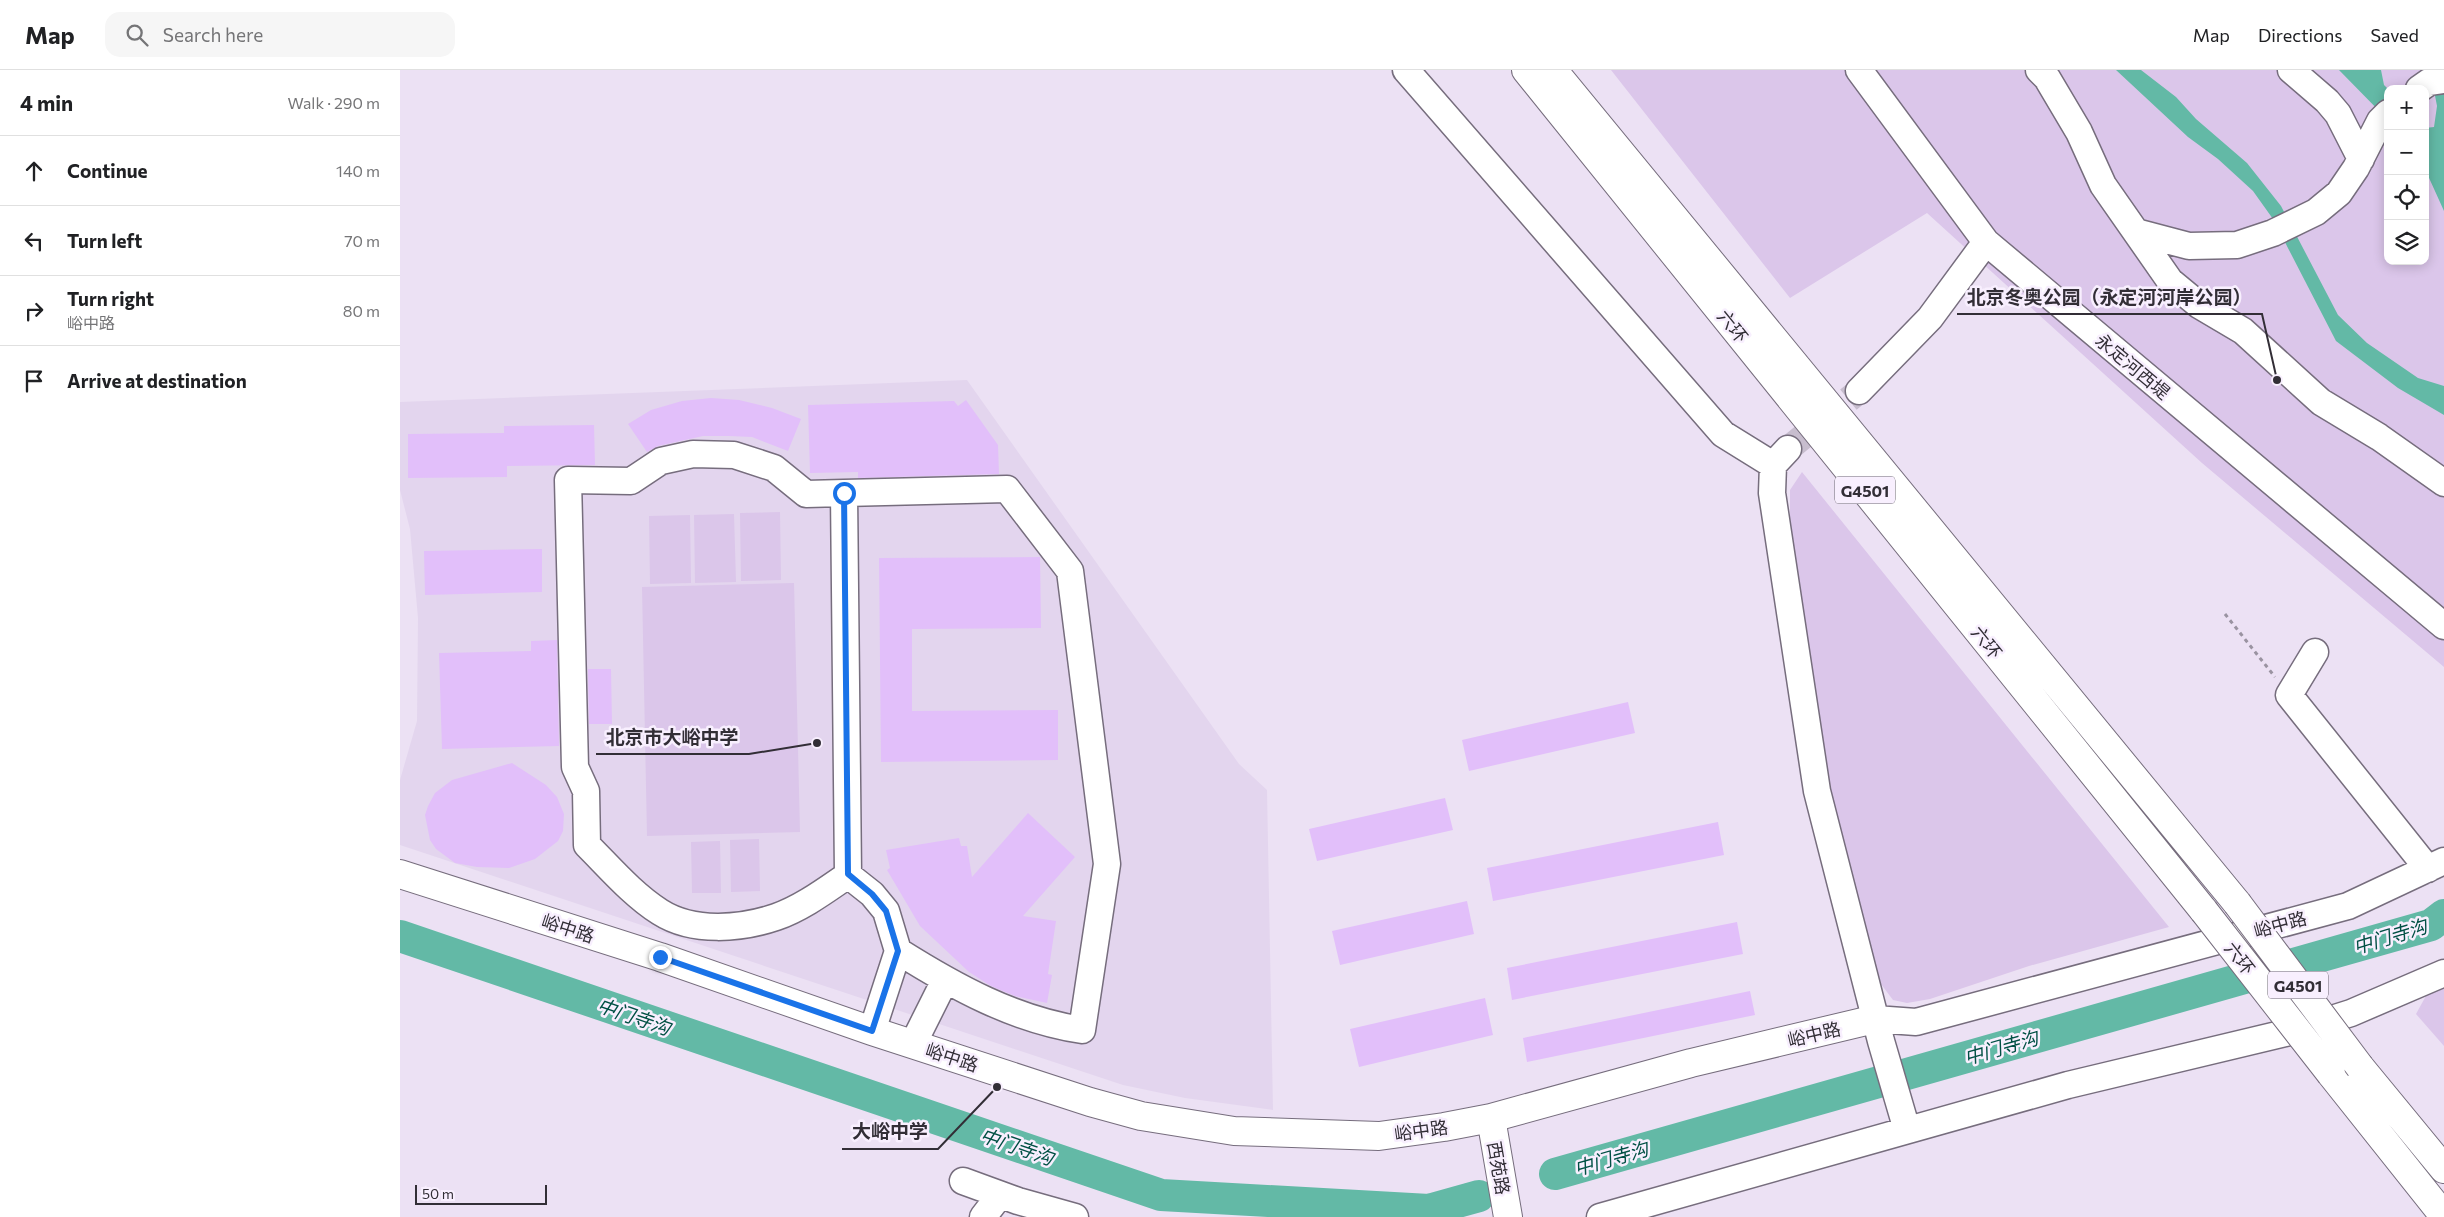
<!DOCTYPE html>
<meta charset="utf-8">
<style>
body{margin:0;font-family:Commissioner,"Noto Sans SC",sans-serif;background:#f6f6f6;color:#202124}
.controls{position:absolute;right:15px;top:15px;display:grid;overflow:hidden;border-radius:10px;box-shadow:0 2px 12px #0003}
.controls button{width:45px;height:45px;display:grid;place-items:center;padding:0;border:0;border-bottom:1px solid #e0e0e0;background:#fff;color:#202124;font:25px sans-serif}
.scale{position:absolute;left:15px;bottom:12px;width:132px;box-sizing:border-box;padding-left:5px;border:2px solid #322e36;border-top:0;font-size:14px;line-height:18px;white-space:nowrap;color:#322e36;-webkit-text-stroke:4px #f8effe;paint-order:stroke}
.stop{position:absolute;width:15px;height:15px;margin:-11px;border:4px solid #1a73e8;border-radius:50%;background:#fff}
.stop.end{background:#1a73e8;border-color:#fff;box-shadow:0 1px 5px #0008}
.list{margin:0;padding:0;list-style:none}
h2{display:flex;justify-content:space-between;align-items:center;height:65px;margin:0;padding:0 20px;font-size:21px}
h2 small{font-size:16px;font-weight:400;color:#757577}
.list li{display:grid;grid-template-columns:32px 1fr auto;gap:15px;align-items:center;box-sizing:border-box;height:70px;padding:0 20px;border-top:1px solid #e0e0e0}
.list b{display:block;font-size:19px;white-space:nowrap}
.list p{margin:0;font-size:16px;white-space:nowrap;color:#757577}
.list em{font-size:16px;font-style:normal;color:#757577}
.icon{flex:none;width:28px;height:28px;fill:none;stroke:currentColor;stroke-width:2;stroke-linecap:round;stroke-linejoin:round}
.map{position:relative;flex:none;width:2044px;height:1147px;overflow:hidden}
header{display:flex;align-items:center;gap:30px;box-sizing:border-box;height:70px;padding:0 25px;background:#fff;border-bottom:1px solid #e0e0e0}
header strong{font-size:24px}
nav{display:flex;gap:28px;margin-inline-start:auto;font-size:18px}
.search{width:350px;height:45px;background:#f6f6f6;display:flex;align-items:center;gap:12px;box-sizing:border-box;padding:0 18px;border-radius:15px;color:#757577;font-size:19px}
main{display:flex}
aside{flex:1;background:#fff}
.map>svg:first-child{display:block}
.built{fill:#e3d5ee}
.green{fill:#dbc6ea;fill-rule:evenodd}
.water{fill:#63b9a6}
.lines{fill:none;stroke-linecap:round;stroke-linejoin:round}
.river{stroke:#63b9a6;stroke-width:32}
.building{fill:#e2bffa}
.minor-tunnel{stroke:#c7bdce;stroke-width:26;stroke-dasharray:26 13;stroke-linecap:butt}
.minor-casing{stroke:#766d7d;stroke-width:29}
.major-casing{stroke:#766d7d;stroke-width:30}
.highway-casing{stroke:#766d7d;stroke-width:30}
.path{stroke:#9a93a1;stroke-width:3;stroke-dasharray:4 4;stroke-linecap:butt}
.minor{stroke:#fff;stroke-width:26}
.major{stroke:#fff;stroke-width:28}
.highway{stroke:#fff;stroke-width:28}
.highway-bridge-casing{stroke:#766d7d;stroke-width:30;stroke-linecap:butt}
.highway-bridge{stroke:#fff;stroke-width:28}
.route{stroke:#1a73e8;stroke-width:6}
.labels{text-anchor:middle;dominant-baseline:central;stroke-width:5;stroke-linejoin:round;paint-order:stroke}
.shield{fill:#f8effe;stroke:#6d6872;stroke-width:1}
.shield-label{font-size:16px;font-weight:bold;fill:#322e36}
.street-label{font-size:18px;fill:#322e36;stroke:#f8effe}
.water-label{font-size:19px;font-style:italic;fill:#015044;stroke:#f8effe}
.leader{fill:none;stroke:#322e36;stroke-width:2}
.callout-dot{fill:#322e36;stroke:#f8effe;stroke-width:2}
.callout-label{font-size:19px;text-anchor:middle;font-weight:bold;fill:#322e36;stroke:#f8effe;stroke-width:5;stroke-linejoin:round;paint-order:stroke}
</style>
<header>
<strong>Map</strong>
<div class="search"><svg class="icon" aria-label="search" viewBox="0 0 24 24"><circle cx="10" cy="10" r="6"/><path d="M15 15l6 6"/></svg>Search here</div>
<nav><a>Map</a><a>Directions</a><a>Saved</a></nav>
</header>
<main>
<aside>
<h2>4 min<small>Walk · 290 m</small></h2>
<ul class="list">
<li><svg class="icon" aria-label="ahead" viewBox="0 0 24 24"><path d="M12 20V5M6 11l6-6 6 6"/></svg><div><b>Continue</b></div><em>140 m</em></li>
<li><svg class="icon" aria-label="left" viewBox="0 0 24 24"><path d="M17 20v-9H6M10 6l-5 5 5 5"/></svg><div><b>Turn left</b></div><em>70 m</em></li>
<li><svg class="icon" aria-label="right" viewBox="0 0 24 24"><path d="M7 20v-9h11M14 6l5 5-5 5"/></svg><div><b>Turn right</b><p>峪中路</p></div><em>80 m</em></li>
<li><svg class="icon" aria-label="arrive" viewBox="0 0 24 24"><path d="M6 21V4h12l-3 4 3 4H6"/></svg><div><b>Arrive at destination</b></div></li>
</ul>
</aside>
<div class="map">
<svg width="2044" height="1147" viewBox="0 0 2044 1147">
<rect width="100%" height="100%" fill="#ece1f4"/>
<path class="built" d="M567,310L839,694L867,720L873,1040L785,1028L723,1015L0,775V710L17,651L18,548L10,459L0,420V332Z"/>
<path class="green" d="M1211,0H2044V597L1802,393L1527,143L1390,228ZM1988,19H2025V191H1988Z
M1402,402L1769,857L1629,896L1530,929L1507,933L1493,930L1481,914L1431,732L1390,452V420Z
M380,442L381,510L341,511L340,443Z
M334,444L336,512L295,513L294,445Z
M290,445L291,513L250,514L249,446Z
M394,513L400,762L247,766L242,517Z
M359,769L360,821L331,822L330,770Z
M320,771L321,823H292L291,772Z
M2044,893V976L2016,944Z"/>
<path class="water" d="M1716,0H1741L1776,27L1796,49L1847,93L1881,136L1938,245L1967,273L2018,308L2044,316V345L1998,318L1936,271L1873,149L1853,121L1818,89L1788,67Z
M1939,0H1981L1984,15L1988,19V50Z
M2044,0V141L2025,99V58L2034,57L2037,36L2031,5Z"/>
<g class="lines">
<path class="river" d="M0,866L761,1125L1029,1140L1079,1126
M1155,1104L2031,855L2044,845"/>
</g>
<path class="building" d="M311,328L339,330L372,338L401,349L388,381L352,367L329,366H303L258,376L247,382L228,354L251,340L282,331Z
M566,330L598,375L599,404L458,408V402L410,403L408,335L554,331L558,336Z
M194,355L195,395L107,396V407L8,408V364L104,363V356Z
M142,479V522L25,525L24,481Z
M640,487L641,558L512,559V641L658,640V690L481,692L479,488Z
M157,570L159,676L42,679L39,583L131,581V571Z
M188,599H211L212,654H189Z
M1228,632L1235,663L1069,701L1062,670Z
M112,693L146,715L157,727L164,744L163,761L158,771L135,789L109,798L77,797L55,793L36,779L30,770L25,745L28,736L35,723L52,710Z
M1045,728L1053,760L917,791L909,759Z
M628,743L675,787L623,846L656,851L648,904L652,905L647,933L615,926L591,916L569,902L520,856L487,800L490,798L486,780L559,768L561,776H567L572,807Z
M1318,752L1324,785L1093,831L1087,798Z
M1067,831L1074,864L940,895L932,861Z
M1337,852L1343,884L1112,930L1107,898Z
M1350,921L1355,945L1127,992L1123,968Z
M1085,928L1093,965L959,997L950,959Z"/>
<g class="lines">
<path class="minor-tunnel" d="M1388,379L1459,321"/>
<g class="minor-casing">
<path id="minor" d="M1006,0L1323,364L1373,395
M1459,0L1586,172L2044,556
M1639,0L1647,8L1679,62L1703,115L1770,211L1799,235L1843,261L1921,332L1979,367L2044,413
M1891,0L1927,31L1938,44L1961,89
M2019,19L2029,12L2044,10
M1736,162L1789,176L1837,175L1873,163L1916,142L1939,123L1956,98L1980,51L1988,43
M1459,321L1530,248L1586,172
M1388,379L1373,395L1372,423L1417,721L1481,971L1507,1060
M444,423L406,424L374,398L334,385L293,384L261,391L231,411L168,410L175,697L186,721L187,775C210,798 233,825 260,842C293,863 341,859 376,847C402,838 426,820 448,805
M1915,582L1889,625L2028,799
M1475,949L1516,952L1948,836L2044,791
M472,961L498,881L486,841L472,824L448,805L444,423L607,419L670,501L707,794L682,960C615,950 555,917 498,881
M513,974L545,910
M563,1111L618,1131L675,1147
M583,1147L600,1125
M1200,1147L1668,1015L1894,961L1951,943L2044,903"/>
</g>
<g class="major-casing">
<path id="major" d="M0,804L260,887L472,961L690,1032L741,1046L834,1061L979,1066L1044,1057L1091,1048L1291,993L1475,949
M1091,1048L1108,1147"/>
</g>
<g class="highway-casing">
<path id="highway" d="M1126,0L1804,841
M1153,0L1837,833
M1960,997L2044,1099
M1931,1004L2044,1146"/>
</g>
<path class="path" d="M1825,544L1875,607"/>
<use href="#minor" class="minor"/>
<use href="#major" class="major"/>
<use href="#highway" class="highway"/>
<g class="highway-bridge-casing">
<path id="highway-bridge" d="M1837,833L1960,997
M1804,841L1931,1004"/>
</g>
<use href="#highway-bridge" class="highway-bridge"/>
</g>
<g class="lines">
<path class="route" d="M260,887L472,961L498,881L486,841L472,824L448,804L444,423"/>
</g>
<g class="labels">
<g class="shield">
<rect x="1435" y="406.5" width="60" height="27" rx="4"/>
<rect x="1868" y="901.5" width="60" height="27" rx="4"/>
</g>
<g class="shield-label">
<text x="1465" y="420">G4501</text>
<text x="1898" y="915">G4501</text>
</g>
<g class="street-label">
<text transform="translate(1333 256) rotate(51)">六环</text>
<text transform="translate(1733 296) rotate(40)">永定河西堤</text>
<text transform="translate(1587 572) rotate(51)">六环</text>
<text transform="translate(1880 854) rotate(-15)">峪中路</text>
<text transform="translate(168 858) rotate(18)">峪中路</text>
<text transform="translate(1840 888) rotate(52)">六环</text>
<text transform="translate(1414 964) rotate(-13)">峪中路</text>
<text transform="translate(552 987) rotate(18)">峪中路</text>
<text transform="translate(1021 1060) rotate(-8)">峪中路</text>
<text transform="translate(1099 1098) rotate(80)">西苑路</text>
</g>
<g class="water-label">
<text transform="translate(1990 866) rotate(-17)">中门寺沟</text>
<text transform="translate(234 946) rotate(19)">中门寺沟</text>
<text transform="translate(1601 977) rotate(-16)">中门寺沟</text>
<text transform="translate(617 1076) rotate(19)">中门寺沟</text>
<text transform="translate(1211 1088) rotate(-16)">中门寺沟</text>
</g>
</g>
<path class="leader" d="M1877 310L1862 244H1557M417 673L349 684H196M597 1017L538 1079H442"/>
<g class="callout-dot">
<circle cx="1877" cy="310" r="5"/>
<circle cx="417" cy="673" r="5"/>
<circle cx="597" cy="1017" r="5"/>
</g>
<g class="callout-label">
<text x="1709" y="234">北京冬奥公园（永定河河岸公园）</text>
<text x="272" y="674">北京市大峪中学</text>
<text x="490" y="1068">大峪中学</text>
</g>
</svg>
<div class="controls">
<button>+</button>
<button>−</button>
<button><svg class="icon" aria-label="locate" viewBox="0 0 24 24"><circle cx="12" cy="12" r="6"/><path d="M12 2v4M12 18v4M2 12h4M18 12h4"/></svg></button>
<button><svg class="icon" aria-label="layers" viewBox="0 0 24 24"><path d="M12 4l9 5-9 5-9-5zM3 14l9 5 9-5"/></svg></button>
</div>
<div class="scale">50 m</div>
<div class="stop" style="left:444px;top:423px"></div>
<div class="stop end" style="left:260px;top:887px"></div>
</div>
</main>
